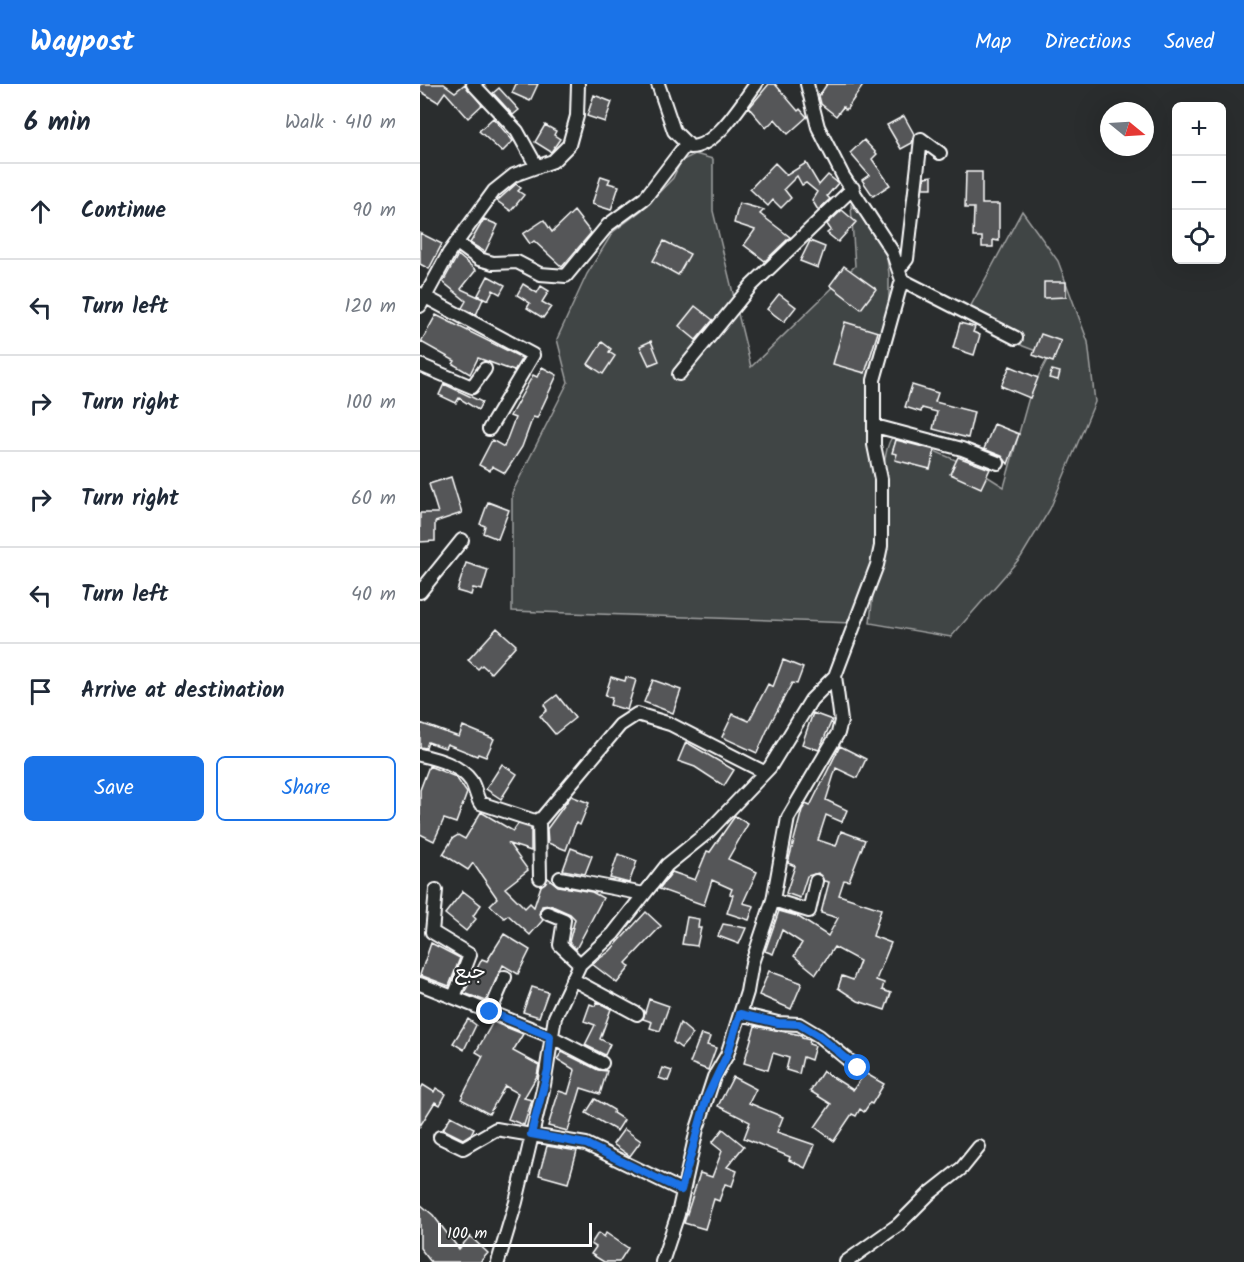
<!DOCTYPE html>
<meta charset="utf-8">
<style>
body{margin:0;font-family:Kalam,"Playpen Sans Arabic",sans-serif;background:#f6f6f7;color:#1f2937}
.controls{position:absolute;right:18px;top:18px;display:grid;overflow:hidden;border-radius:9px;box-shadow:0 6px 24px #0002}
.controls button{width:54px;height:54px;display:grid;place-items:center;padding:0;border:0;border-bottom:2px solid #e0e1e3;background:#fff;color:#1f2937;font:30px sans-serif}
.compass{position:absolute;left:680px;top:18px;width:54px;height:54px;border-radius:50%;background:#fff;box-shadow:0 6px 24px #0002;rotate:108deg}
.scale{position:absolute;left:18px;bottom:15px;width:154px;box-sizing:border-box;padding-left:6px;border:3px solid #fff;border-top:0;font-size:16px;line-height:21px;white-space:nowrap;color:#fff;-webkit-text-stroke:4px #2a2d2e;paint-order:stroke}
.stop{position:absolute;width:18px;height:18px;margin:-14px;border:4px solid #1a73e8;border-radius:50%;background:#fff}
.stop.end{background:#1a73e8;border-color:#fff;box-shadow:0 2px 6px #0008}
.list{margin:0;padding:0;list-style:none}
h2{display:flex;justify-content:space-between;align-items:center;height:78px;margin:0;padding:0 24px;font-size:26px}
h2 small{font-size:20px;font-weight:400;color:#747a83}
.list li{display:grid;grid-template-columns:39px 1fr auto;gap:18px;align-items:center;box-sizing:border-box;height:96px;padding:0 24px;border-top:2px solid #e0e1e3}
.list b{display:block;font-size:22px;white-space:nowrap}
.list em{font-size:20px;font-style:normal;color:#747a83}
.actions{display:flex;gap:12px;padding:18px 24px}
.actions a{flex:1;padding:14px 0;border:2px solid #1a73e8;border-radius:9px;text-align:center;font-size:21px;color:#1a73e8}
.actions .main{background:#1a73e8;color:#fff}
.icon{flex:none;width:33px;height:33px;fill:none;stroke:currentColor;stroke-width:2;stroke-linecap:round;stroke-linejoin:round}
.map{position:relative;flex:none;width:824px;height:1178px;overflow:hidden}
header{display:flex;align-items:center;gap:36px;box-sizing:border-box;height:84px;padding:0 30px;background:#1a73e8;color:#fff}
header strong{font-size:28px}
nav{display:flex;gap:33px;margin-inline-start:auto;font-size:21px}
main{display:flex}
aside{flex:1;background:#fff}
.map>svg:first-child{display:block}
.green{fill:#414445;stroke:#a0a2a2;stroke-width:1.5}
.building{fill:#555758;stroke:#fff;stroke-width:1.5}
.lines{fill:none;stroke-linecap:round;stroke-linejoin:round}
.minor-casing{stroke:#fff;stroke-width:16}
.minor{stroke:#2a2d2e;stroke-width:12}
.route{stroke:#1a73e8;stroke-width:8}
.labels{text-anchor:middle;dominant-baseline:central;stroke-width:4.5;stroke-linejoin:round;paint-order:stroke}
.quarter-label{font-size:20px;fill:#fff;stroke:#2a2d2e}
</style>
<header>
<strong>Waypost</strong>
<nav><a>Map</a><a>Directions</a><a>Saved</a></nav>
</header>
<main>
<aside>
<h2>6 min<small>Walk · 410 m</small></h2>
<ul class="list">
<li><svg class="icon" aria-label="ahead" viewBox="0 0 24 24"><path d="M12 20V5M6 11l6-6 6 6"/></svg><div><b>Continue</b></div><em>90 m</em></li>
<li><svg class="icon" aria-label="left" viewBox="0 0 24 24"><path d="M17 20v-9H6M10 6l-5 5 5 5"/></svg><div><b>Turn left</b></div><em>120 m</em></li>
<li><svg class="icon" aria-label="right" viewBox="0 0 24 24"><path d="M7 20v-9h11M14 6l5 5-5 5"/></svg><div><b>Turn right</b></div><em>100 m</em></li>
<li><svg class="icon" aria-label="right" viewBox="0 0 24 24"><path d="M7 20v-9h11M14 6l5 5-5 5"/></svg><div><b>Turn right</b></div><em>60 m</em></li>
<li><svg class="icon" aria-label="left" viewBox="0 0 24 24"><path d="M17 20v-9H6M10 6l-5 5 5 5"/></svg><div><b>Turn left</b></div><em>40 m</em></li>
<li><svg class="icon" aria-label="arrive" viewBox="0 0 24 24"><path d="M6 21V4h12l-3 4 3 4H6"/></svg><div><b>Arrive at destination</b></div></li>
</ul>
<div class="actions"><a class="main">Save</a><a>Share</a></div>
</aside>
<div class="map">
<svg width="824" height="1178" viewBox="0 0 824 1178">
<rect width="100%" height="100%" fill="#2a2d2e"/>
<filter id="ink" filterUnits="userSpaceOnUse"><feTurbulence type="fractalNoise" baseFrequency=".0167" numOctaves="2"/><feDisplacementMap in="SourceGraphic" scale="12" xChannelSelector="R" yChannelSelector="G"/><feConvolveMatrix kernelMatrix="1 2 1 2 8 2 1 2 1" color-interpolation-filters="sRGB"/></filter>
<g filter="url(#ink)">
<path class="green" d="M275,70L293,75V127L331,283L435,182L431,121L451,142L466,166L469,190V236L454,296L461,421C463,403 462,360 475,350L554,384L584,403L611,306L629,272L603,262L547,229L602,127L638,177L668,258L675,318L630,425L601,473L531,553L450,539L455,487L433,539L92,527V409L148,298L137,255L167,190L193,148L222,126L253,94L261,77Z"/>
<path class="building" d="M0,0H24L35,8L45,0L62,21L48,34L25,8L18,18L0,7Z
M96,0H118L110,17L92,9Z
M349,0H355L378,27L380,25L387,33L368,50L355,35L346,44L329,24Z
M407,0H444L426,26L423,23L416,32L401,20L399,12Z
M79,4L99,26L93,31L73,9Z
M174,11L192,18L185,38L167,32Z
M484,32L494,50L492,59L481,65L467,41Z
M73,34L93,57L82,68L59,47Z
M125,41L136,47L134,51L140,55L131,68L115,58Z
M444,56L457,70L452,75L470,101L453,112L442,96L449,91L430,69Z
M355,79L367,91L386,79L399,101L408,91L418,99L407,112L410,115L398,126L392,116L397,108L386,99L382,101L377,92L364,105L371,114L361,124L353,116L348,122L330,105Z
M546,88H562V120H579V157L573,156V163H562V153H553L554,124H545Z
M181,92L190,95L188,99L199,102L191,126L172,120Z
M512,92V104H504L505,93Z
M96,100L101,104L98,107L104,111L91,127L77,117Z
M319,119L344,126L340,130L370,153L345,177L324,161L335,146L314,139Z
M422,126L436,138L418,158L407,149L411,146L407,140Z
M154,127L171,149L142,183L114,157L110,160L103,150L124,136L132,148Z
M64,135L78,141L65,168L50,159Z
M0,149L22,160L9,185L0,180Z
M244,157L270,170L258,191L233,177Z
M390,157L405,163L398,184L380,177Z
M38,171L56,186L41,205L63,215L56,231L42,224L46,217L23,198Z
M424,182L456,205L441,225L410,201Z
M68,192L85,201L80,210L73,206L68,216L58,211Z
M624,198H646V213L624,214Z
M103,200L117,209L121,202L129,207L122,218L131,223L123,234L107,224L110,219L97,211Z
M359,210L376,223L364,238L347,225Z
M275,222L293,236L276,256L259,242Z
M16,231L102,274L94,287L58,274L50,290L33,280L35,277L1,258Z
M425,238L458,248L445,289L413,280Z
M540,239L555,243L553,248L560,251L554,271L533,264Z
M621,250L641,257L633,278L613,271Z
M231,257L239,277L229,281L220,262Z
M182,258L191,265L189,268L195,272L183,290L168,280Z
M590,282L618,294L610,314L581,302Z
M122,283L137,291L117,334L113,333L102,363L85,389L72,382L70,387L59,381L72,356L84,363L95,334L90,332L113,291L117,293Z
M632,286L640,288L638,296L629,294Z
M24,300L62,318L58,326L39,314L36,319L19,311Z
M492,301L518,309L515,318L554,328L548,354L513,345L517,328L502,324L501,328L485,323Z
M574,340L599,350L588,380L582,372L564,365Z
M476,356L515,366L510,385L475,376L477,370L472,369Z
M538,373L570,385L561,404L530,390Z
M31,393L42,429L15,438V457L0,458V429H18L9,400Z
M68,418L89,426L78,455L63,449L65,442L60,440Z
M46,479L68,486L62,506L53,504L51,511L37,507Z
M77,544L96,561L71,589L62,581L58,585L48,576Z
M363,576L383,584L377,600L372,599L350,640L337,669L302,653L313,630L329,637L348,600L353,603Z
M191,593L205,597L206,593L216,596L207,626L190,621L192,614L185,612Z
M233,596L261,606L253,629L224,618Z
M137,611L155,634L135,650L120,632L127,626L124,621Z
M393,629L412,636L399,666L382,660Z
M0,639L39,653L43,642L74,655L66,673L58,670L57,672L27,660L25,664L8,658L6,664L0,663Z
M266,658L314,686L304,702L275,683L258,677Z
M420,662L446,675L437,694L416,684L406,716L427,726L422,738L406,731L398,756L416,762L421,747L445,756L429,797L424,796L419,811L461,825L453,852L471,859L456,896L464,899L462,906L471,909L465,926L438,917L418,904L422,892L433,896L440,877L414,863L396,890L374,872L382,859L362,846L353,870L345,867L359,827L377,832L408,852L418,834L401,829L409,798L404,797L398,789L387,792L380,814L366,809L375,782L368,779L382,726L386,720L390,722Z
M82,680L97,690L81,715L66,705Z
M9,682L36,693L47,709L36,739L24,735L14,757L0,750V706Z
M151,712L169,719L160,741L156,739L146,766L128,759L127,745Z
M61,728L93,747L98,740L111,744V767L89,760L108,786L85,804L105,824L110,819L114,823L121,802L128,794L138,802L172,808L183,814L156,865L149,858L155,835L150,830L130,821L122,822L119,830L123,836L110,851L88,831L84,834L70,821L77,814L53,779L48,786L23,770L33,754L38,751L45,755Z
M315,732L328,740L308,775L337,788L323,819L334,822L329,836L307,829L313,811L310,810L312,805L292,796L284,821L239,805L252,788L275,796L287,767L290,768Z
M151,764L172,772L165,790L143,786Z
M198,770L217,777L209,799L190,794Z
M43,807L61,821L53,832L56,835L46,847L25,830Z
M226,828L241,842L206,879L210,883L197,899L172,880L190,867Z
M267,833L279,835L278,844H281L277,862L262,860Z
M303,840L326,844L319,860L298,852Z
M84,850L110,866L98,890L83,881L66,917L44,909L62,875L67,877Z
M11,859L40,874L29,902L0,891Z
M349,887L382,899L371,925L339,911Z
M112,903L128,908L119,933L103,928Z
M229,915L249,922L240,947L230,944L232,938L223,935Z
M177,918L191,925L180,955L190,960L185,971L165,961L175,941L164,937L170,920L175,922Z
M48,935L56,941L44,966L33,959Z
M73,938L103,950L93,967L119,981L117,992L104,1014L112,1016L104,1041L88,1035L98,1009L85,1002L69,1030L41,1015L63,972L56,968Z
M260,939L273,950L261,964L253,958Z
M335,942L381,951L382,954L390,956L389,960L395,962L391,976L383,973L379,990L366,986L369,974L353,969L348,986L324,979Z
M281,950L290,953L287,961L296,964L288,986L270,979Z
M142,968L178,986L187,987L180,1010L161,1004L148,1047L128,1042L139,1007L148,1010L155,986L137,975Z
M243,984L252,987L248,997L239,994Z
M403,987L433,1006L445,989L464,1000L452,1020L450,1019L444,1028L440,1025L436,1032L432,1030L414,1057L395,1043L411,1020L390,1007Z
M313,993L336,1005L329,1019L363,1033L357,1048L395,1061L385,1084L369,1076L370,1073L324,1054L330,1038L298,1022Z
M3,1001L14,1008L16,1004L26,1010L20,1021L15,1018L0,1042V1006Z
M175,1015L194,1026L193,1029L204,1036L197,1047L166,1029Z
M31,1032L54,1044L51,1050L43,1055L23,1045Z
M204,1045L221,1057L210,1072L193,1060Z
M303,1045L324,1062L307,1083L317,1087L312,1102L305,1100L299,1117L294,1115L285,1145L264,1139L280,1089L292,1093L302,1067L292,1059Z
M127,1062L157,1067L148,1099L119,1091Z
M0,1120L13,1131L39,1165L50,1152L68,1169L60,1178H11L0,1164Z
M178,1149L184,1153L186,1149L208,1164L199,1178H184L171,1170L176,1163L171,1160Z"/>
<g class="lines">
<g class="minor-casing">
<path id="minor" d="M53,0L97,47L117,83
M238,0L254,47L270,63C296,63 321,20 336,0
M37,159L59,175L73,179L97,178L120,190L146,192L188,141L225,114L267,59
M479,185L487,175L501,55L520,69
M482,196L596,254
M0,210L113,271L69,345
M0,222L29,169L74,107L94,91L133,77L149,61L157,32L158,0
M0,281L52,303L65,285
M259,290L331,202L433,104
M455,342L542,365L578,379
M0,508L42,456
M0,671C17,675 40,681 51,697C55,703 56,712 60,719L115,737L122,734L200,641L217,630L250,640L344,688
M119,735L120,794
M140,794L224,810
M16,806L12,848L50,871L34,913
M353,816L389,827L396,797
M127,829L144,836L140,861L160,880
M152,895L217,930
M0,900L130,952L182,979
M70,928L85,893
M320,930L358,939L379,940L399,952L438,984
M20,1053L43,1064L76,1045L166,1060L261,1106
M78,1178L96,1118L124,1001L135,933L160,880L193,850L247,781L288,748L350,683L391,616L415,592
M242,1178L258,1130L277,1045L294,993L307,971L327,908L332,879L353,816L368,734L418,649L421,637L415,592L457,481L461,462V395L454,361V296L482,196L472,167L423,92L398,43L387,0
M426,1178L478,1141L509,1110L542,1084L559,1063"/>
</g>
<use href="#minor" class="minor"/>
</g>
</g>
<g class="lines" filter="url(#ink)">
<path class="route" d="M70,928L130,952L128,986L111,1050L166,1060L261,1106L287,1013L307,971L320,930L358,939L379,940L399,952L438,984"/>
</g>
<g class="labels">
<g class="quarter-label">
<text x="50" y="889">جبع</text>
</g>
</g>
</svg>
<div class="controls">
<button>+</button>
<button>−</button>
<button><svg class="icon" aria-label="locate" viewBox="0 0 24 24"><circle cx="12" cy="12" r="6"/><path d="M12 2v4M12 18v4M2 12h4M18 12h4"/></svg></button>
</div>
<svg class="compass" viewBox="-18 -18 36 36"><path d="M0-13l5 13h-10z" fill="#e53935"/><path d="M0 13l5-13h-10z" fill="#747a83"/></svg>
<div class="scale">100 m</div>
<div class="stop" style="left:438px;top:984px"></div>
<div class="stop end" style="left:70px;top:928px"></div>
</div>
</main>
